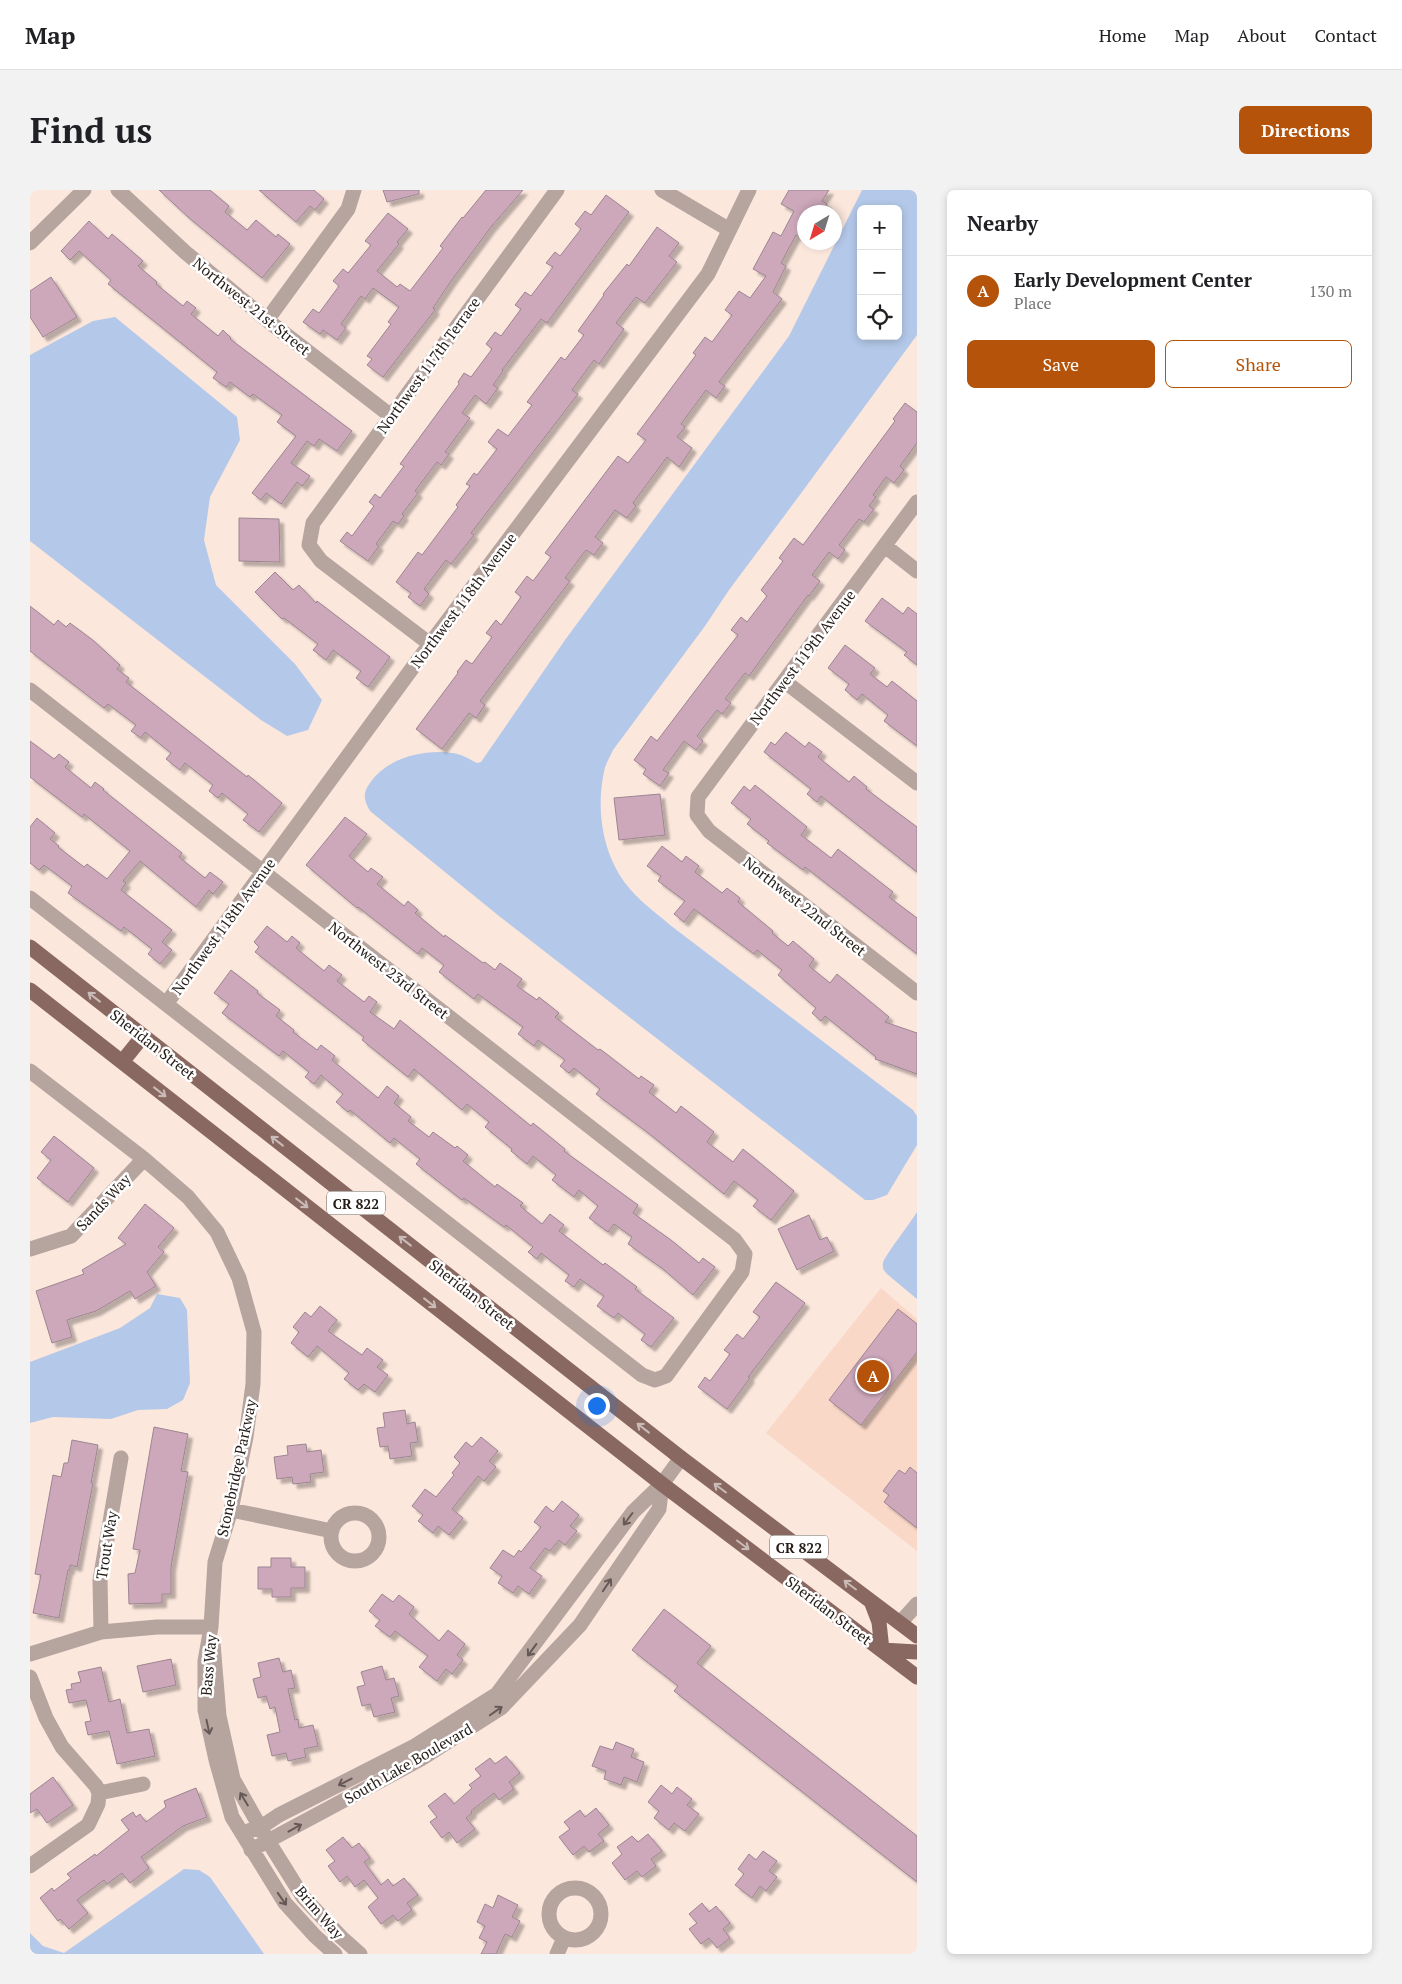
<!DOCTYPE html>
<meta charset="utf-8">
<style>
body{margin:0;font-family:"PT Serif",serif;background:#f2f2f2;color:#202124}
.controls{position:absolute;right:15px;top:15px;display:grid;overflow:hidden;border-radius:8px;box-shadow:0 2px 8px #0003}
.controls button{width:45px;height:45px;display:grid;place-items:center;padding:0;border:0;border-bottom:1px solid #e0e0e0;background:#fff;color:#202124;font:25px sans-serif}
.compass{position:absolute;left:767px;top:15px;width:45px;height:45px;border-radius:50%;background:#fff;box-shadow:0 2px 8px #0003;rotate:218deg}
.you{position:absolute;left:566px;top:1215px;width:18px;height:18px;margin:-12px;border:4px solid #fff;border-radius:50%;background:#1a73e8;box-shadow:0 0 0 8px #1a73e833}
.badge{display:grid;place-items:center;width:32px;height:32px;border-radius:50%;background:#b45309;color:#fff;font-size:16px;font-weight:700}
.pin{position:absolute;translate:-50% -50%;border:2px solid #fff;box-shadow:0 1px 5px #0006}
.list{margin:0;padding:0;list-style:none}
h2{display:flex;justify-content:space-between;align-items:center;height:65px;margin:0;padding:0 20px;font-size:21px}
h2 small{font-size:16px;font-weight:400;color:#757577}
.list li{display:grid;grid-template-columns:32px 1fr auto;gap:15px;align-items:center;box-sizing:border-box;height:70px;padding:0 20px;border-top:1px solid #e0e0e0}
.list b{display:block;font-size:19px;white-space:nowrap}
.list p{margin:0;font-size:16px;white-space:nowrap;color:#757577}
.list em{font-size:16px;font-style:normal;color:#757577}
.actions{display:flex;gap:10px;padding:15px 20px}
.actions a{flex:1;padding:11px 0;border:1px solid #b45309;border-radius:8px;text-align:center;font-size:18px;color:#b45309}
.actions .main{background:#b45309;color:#fff}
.icon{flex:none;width:28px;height:28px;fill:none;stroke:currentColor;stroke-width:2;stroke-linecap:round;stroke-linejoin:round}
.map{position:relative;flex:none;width:887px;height:1764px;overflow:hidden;border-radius:8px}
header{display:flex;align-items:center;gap:30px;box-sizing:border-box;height:70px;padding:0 25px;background:#fff;border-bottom:1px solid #e0e0e0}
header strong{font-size:24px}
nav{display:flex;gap:28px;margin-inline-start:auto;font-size:18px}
.intro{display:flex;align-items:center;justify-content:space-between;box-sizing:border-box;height:120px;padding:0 30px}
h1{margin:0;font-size:35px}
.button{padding:12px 22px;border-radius:8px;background:#b45309;color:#fff;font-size:18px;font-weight:700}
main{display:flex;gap:30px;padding:0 30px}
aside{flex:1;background:#fff;border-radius:8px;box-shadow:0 2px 8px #0003}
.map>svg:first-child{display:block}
.built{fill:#fad8c8}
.water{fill:#b4c8e9;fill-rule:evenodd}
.building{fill:#cda8bb;stroke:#9c8591;filter:url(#shadow)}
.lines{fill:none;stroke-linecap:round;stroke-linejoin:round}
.minor{stroke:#b6a49f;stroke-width:15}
.primary{stroke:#886860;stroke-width:15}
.oneway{stroke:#c9bbb7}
.oneway2{stroke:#665955}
.labels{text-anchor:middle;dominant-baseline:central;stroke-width:5;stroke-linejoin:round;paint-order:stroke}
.shield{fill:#fff;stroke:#66605d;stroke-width:1}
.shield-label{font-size:14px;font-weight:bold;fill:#251c18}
.street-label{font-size:15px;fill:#251c18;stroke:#fff}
</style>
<header>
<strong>Map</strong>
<nav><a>Home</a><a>Map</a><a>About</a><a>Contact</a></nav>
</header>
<div class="intro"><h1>Find us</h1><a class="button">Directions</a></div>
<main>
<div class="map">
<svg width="887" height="1764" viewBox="0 0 887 1764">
<defs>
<filter id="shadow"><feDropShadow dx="4.5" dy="4.5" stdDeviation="1" flood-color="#0004"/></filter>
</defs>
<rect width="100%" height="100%" fill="#fce7dd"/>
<path class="built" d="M851,1098L887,1129V1361L736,1243Z"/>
<path class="water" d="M832,0H887V145L772,302L699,400L675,436L583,560C580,567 575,574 574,582C566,619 572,662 595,693C607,709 625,722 640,735L883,920L887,926V955L857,1005L843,1010H835L469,726L340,621C334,611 332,603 340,593C357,568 393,559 422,563C432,564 439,569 447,573L451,572L535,450L759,146ZM831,19H868V146H831Z
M85,127L207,227L210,250L180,307L174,350L186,395L265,474L292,510L278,540L257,546L231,530L0,351V165L63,131Z
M887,1022V1109L857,1084C854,1081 852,1078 853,1073C853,1068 882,1031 887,1022Z
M127,1104L150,1108L157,1120L160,1193L153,1210L137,1219L108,1220L81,1229L23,1227L0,1233V1172L90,1138L120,1118Z
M154,1679L169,1680L180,1687L234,1764H0V1743L13,1756L34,1763Z"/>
<path class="building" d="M129,0H180L199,16L195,22L217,40L226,30L246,47L248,44L260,54L232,88L158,27Z
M229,0H284L294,9L285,20L280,16L266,32Z
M353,0H389V4L357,12Z
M456,0H493L461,37L421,91L403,118L405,120L353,187L337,175L342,169L337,166L361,134L358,132L369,117L343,98L335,109L331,106L311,134L316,138L307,150L293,140L290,144L273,132L283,119L289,123L309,96L303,91L313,79L318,83L341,55L335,51L358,23L378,39L367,52L369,54L347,81L367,97L370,94L380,101L413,58L410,56L432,27L433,28Z
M759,0H799L792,11L797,14L792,22H774V49L766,45L751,73L756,76L743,102L752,109L689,192L695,196L686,208L676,200L651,234L655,237L647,247L662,258L649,277L637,267L603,313L606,316L597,328L585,320L565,347L573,353L564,365L556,360L535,388L540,391L450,511L455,515L446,528L439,523L412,559L386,539L428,483L427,482L436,470L442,474L462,447L456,443L466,430L471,435L491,407L485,402L497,386L503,391L521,367L515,363L588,266L598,273L616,250L607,244L666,165L663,163L675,147L682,152L702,125L695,120L709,101L720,108L736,86L723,79L743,42L751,46L764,21L751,14Z
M576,5L599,22L517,133L511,129L472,180L473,181L463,195L468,198L456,214L445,205L432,223L440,228L415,262L419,264L411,275L407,272L385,301L388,303L372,324L374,326L368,334L363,331L346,354L349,356L338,371L310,351L317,342L322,346L344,316L339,312L345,304L350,308L374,276L370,274L429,194L428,192L434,183L441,187L462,159L456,154L465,142L471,146L491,119L485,115L495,102L501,106L523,77L516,73L525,62L530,66L551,39L545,34L555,21L561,25Z
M59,31L78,49L82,44L113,71L108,76L127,92L126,94L153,116L157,111L166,118L161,124L188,146L193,140L201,148L200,149L322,241L307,261L289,249L284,256L277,251L261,273L280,286L272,296L267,292L251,314L236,303L231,310L222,303L266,246L247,232L252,225L223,204L220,207L200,192L196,197L183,188L187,182L78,94L81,90L49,61L40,70L31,61Z
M627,37L649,53L639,66L647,72L615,113L606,107L586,133L594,139L569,174L564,170L542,200L548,204L441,343L444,345L421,374L416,370L394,399L399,404L390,416L378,407L381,403L366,392L388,362L392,365L428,317L426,315L440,296L436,294L444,283L447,285L467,259L458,252L468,239L478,246L502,215L497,212L531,167L535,170L554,145L548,141L574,105L573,104L597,74L599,76Z
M21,87L47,127L13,147L0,127V101Z
M875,213L887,222V253L870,276L874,280L864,293L856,287L843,305L846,307L839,316L844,319L834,332L829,329L809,355L815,360L808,369L799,362L782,385L790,391L779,406L778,405L719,486L715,483L695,509L701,513L692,524L687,520L667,546L673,551L666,560L654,551L633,580L639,583L630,596L613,584L616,579L604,570L621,546L627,551L687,472L708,445L701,440L711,427L717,432L737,406L731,400L753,371L749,368L764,348L773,355L865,231L863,229Z
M209,328L249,329L250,372L209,371Z
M245,382L263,400L269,395L286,413L287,411L360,467L338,497L326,488L331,481L303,460L296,470L283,460L288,454L254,428L252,429L225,402Z
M852,408L873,424L878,417L887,424V475L874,465L877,462L835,431Z
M0,416L24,435L28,430L36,437L40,433L64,451L90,475L87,479L99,488L96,492L217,587L218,585L252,613L229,642L213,630L218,624L192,603L188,608L179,601L183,595L155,573L150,580L136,569L141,563L115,542L111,548L101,541L106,535L78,514L74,518L0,461Z
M815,455L845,478L840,484L857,497L862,491L887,511V556L854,531L858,525L832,504L827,510L815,500L819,494L798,478Z
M756,542L775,557L779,552L792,562L788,567L819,592L824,586L837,597L836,599L887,637V682L791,606L787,612L777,604L781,599L734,562L741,552L745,555Z
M0,551L24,569L29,564L39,572L35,577L61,598L65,592L74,599L73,600L152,663L149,667L175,688L180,682L193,692L183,704L179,700L166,717L110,671L93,691L96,693L91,700L142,740L132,752L142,760L130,774L118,764L122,759L94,737L91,741L38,703L42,696L14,675L9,680L0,673V637L7,628L25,643L20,649L29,656L28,657L54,677L57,674L77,689L100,661L54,624L52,627L0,587Z
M725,595L777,637L771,645L801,668L808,659L863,702L859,707L887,728V764L775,677L773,680L737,653L739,651L717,634L721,629L701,613L714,596L720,601Z
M630,604L635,645L589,650L584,608Z
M315,627L337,644L319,666L338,682L341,678L353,687L347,694L374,716L378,711L388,720L385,723L414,747L415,745L453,773L455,772L465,780L470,773L492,789L487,796L507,810L509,807L529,823L525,827L568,860L570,859L609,889L611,886L624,895L619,902L646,923L651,916L684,942L677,952L703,972L713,959L764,1001L741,1030L723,1016L728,1010L704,991L694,1004L617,942L566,904L570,899L544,878L539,883L530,876L535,870L508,850L504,856L488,844L493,837L448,804L444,809L409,782L414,775L392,758L388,764L328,717L327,718L276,675Z
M632,656L652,672L656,666L669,676L665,682L692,703L697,698L710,708L708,712L743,741L742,743L758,756L763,751L784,769L779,776L800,793L807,784L859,827L855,832L887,843V884L845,869L846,867L795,826L791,831L782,823L786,818L748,785L752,780L727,760L724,764L664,719L654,732L644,724L655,711L628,691L631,686L617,676Z
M237,736L257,752L262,746L270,753L266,758L294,781L299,775L312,785L307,791L334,812L339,806L347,812L340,822L364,839L370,830L501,936L503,933L535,959L534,961L608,1015L603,1023L641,1050L669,1073L673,1068L685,1077L663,1105L633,1079L598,1054L602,1047L584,1034L578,1042L559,1028L568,1016L549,1000L544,1007L522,990L526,985L503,966L497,974L481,961L482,959L455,937L459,932L437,914L432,920L384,879L378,887L332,850L334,847L225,762L229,757L224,752Z
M201,780L228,801L227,803L250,820L246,826L264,840L263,842L287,860L291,855L305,866L302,870L348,908L357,896L369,906L364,913L381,927L378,931L399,947L403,942L425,958L427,956L438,965L433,971L465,997L467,994L493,1013L490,1016L512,1034L520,1024L534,1035L529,1041L573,1075L575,1073L607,1097L605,1099L644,1128L621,1157L611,1150L615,1144L588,1123L584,1128L567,1116L574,1106L550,1089L544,1097L535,1091L539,1085L511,1063L507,1069L498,1062L503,1057L476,1035L474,1037L434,1008L432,1010L386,974L390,969L364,948L360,953L320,920L318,922L306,912L313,904L291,885L284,894L275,887L279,882L253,861L249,866L192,823L199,814L184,803Z
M24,946L64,978L38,1012L7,988L21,970L11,962Z
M115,1014L144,1038L128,1057L134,1062L117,1082L126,1096L105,1109L100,1101L66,1121L37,1130L42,1147L22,1153L6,1101L54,1084L52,1080L96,1054L88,1048Z
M779,1025L790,1050L797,1047L804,1061L767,1080L748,1039Z
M746,1092L775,1113L718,1187L720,1188L697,1219L668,1197L675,1187L680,1191L700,1164L694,1160L707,1144L713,1149L730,1127L723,1122Z
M290,1116L307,1130L298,1141L332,1165L337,1158L353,1170L347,1177L358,1185L345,1202L334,1194L328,1200L314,1189L319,1183L287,1156L278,1167L261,1153L269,1142L263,1137L275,1122L281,1127Z
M868,1119L887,1134V1162L831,1235L799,1210Z
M375,1220L377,1234L385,1232L388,1252L380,1253L382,1266L360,1269L358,1256L350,1257L347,1238L355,1237L353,1223Z
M124,1237L158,1244L151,1281L158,1282L141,1377V1404H132V1413L99,1414L98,1384L105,1383L110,1360L103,1359Z
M451,1247L468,1261L459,1271L466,1277L454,1291L448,1286L422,1319L433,1328L419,1345L408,1336L403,1343L388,1331L393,1325L382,1316L395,1299L406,1307L424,1285L422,1283L430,1273L424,1267L436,1252L442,1257Z
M42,1250L68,1255L61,1293H63L47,1377L40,1375V1380H38L29,1428L3,1423L11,1385L5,1384L23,1285L31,1287L34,1273H38Z
M276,1254L277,1262L291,1260L294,1282L280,1284L281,1292L263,1294L262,1287L247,1289L244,1267L258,1265L257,1256Z
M880,1277L887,1283V1338L854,1312L859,1305L853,1301L869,1280L875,1284Z
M532,1311L549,1325L540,1336L547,1341L535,1355L529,1350L520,1361L515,1358L500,1378L512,1386L499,1404L488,1396L483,1403L468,1393L472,1386L460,1378L473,1360L484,1367L489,1360L491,1362L511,1337L504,1332L516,1316L523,1322Z
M241,1368H261V1377H275V1398H261V1407H242V1399H228V1377H241Z
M352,1404L363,1412L369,1405L384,1417L379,1424L409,1451L418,1440L435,1454L427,1465L433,1470L422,1484L416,1479L407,1491L389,1477L398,1466L365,1441L360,1447L345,1436L350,1430L339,1421Z
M634,1419L681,1456L667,1473L887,1646V1692L644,1501L648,1496L602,1460Z
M249,1468L253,1482L261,1480L265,1498L258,1499L265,1530L268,1529L269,1538L283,1535L288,1556L274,1559L276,1567L258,1571L256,1563L242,1566L237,1545L250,1542L245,1517L240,1519L236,1506L228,1508L223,1489L231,1487L228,1473Z
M141,1469L146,1495L113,1502L107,1476Z
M352,1476L356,1490L364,1488L369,1506L361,1508L365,1522L344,1527L340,1514L332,1516L327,1497L335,1495L331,1482Z
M71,1477L79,1512L90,1509L97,1543L119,1539L125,1566L87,1574L79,1541L58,1545L55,1532L61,1531L56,1510L39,1513L36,1500L42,1499L41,1494L51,1492L48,1482Z
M586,1552L604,1559L601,1567L614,1572L607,1592L594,1587L591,1595L574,1589L576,1581L562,1576L570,1556L583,1560Z
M476,1566L490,1583L479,1592L484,1599L469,1610L464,1603L441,1621L442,1623L436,1628L445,1639L427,1653L419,1642L412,1648L400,1632L407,1627L398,1616L415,1603L424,1614L442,1598L439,1595L451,1586L445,1579L460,1568L465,1574Z
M23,1587L43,1615L17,1633L7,1619L0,1623V1604Z
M631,1595L642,1604L647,1597L662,1609L657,1615L669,1624L655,1641L644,1633L639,1640L624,1628L629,1621L618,1612Z
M166,1598L177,1627L153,1636L111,1667L119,1678L100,1693L92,1683L77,1694L74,1690L47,1710L58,1723L39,1739L30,1729L28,1731L10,1708L22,1698L24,1701L41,1688L37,1684L65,1664L66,1666L99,1640L91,1630L103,1622L106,1627L110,1624L116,1632L136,1617L134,1611Z
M566,1618L579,1635L568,1644L574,1651L559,1662L554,1656L543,1665L529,1647L540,1639L534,1632L550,1620L555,1627Z
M618,1644L632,1661L621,1669L626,1676L612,1687L607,1681L595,1690L582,1673L592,1664L587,1657L602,1646L608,1652Z
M313,1647L322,1658L329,1653L340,1668L334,1672L351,1695L358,1689L363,1696L374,1688L388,1705L377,1713L382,1720L368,1731L363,1725L351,1734L338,1717L348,1708L334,1690L325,1697L317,1686L310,1692L298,1676L305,1671L296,1660Z
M733,1661L747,1671L739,1681L747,1687L736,1701L730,1696L722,1708L705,1695L714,1684L708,1679L719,1664L726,1670Z
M468,1705L488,1715L482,1727L490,1731L482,1747L475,1744L466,1764H451L457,1752L449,1748L455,1736L447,1732L455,1714L463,1718Z
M672,1713L679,1722L686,1716L700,1733L693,1739L700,1748L687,1758L679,1748L671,1754L659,1739L667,1733L659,1724Z"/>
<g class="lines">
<path class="minor" d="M88,0L155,62L237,130L361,226
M632,0L698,39
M0,53L54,0
M237,130L318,19L324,0
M887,312L668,607L667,625L679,641L887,803
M855,356L887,381
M400,454L291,371L279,355L283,333L527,0
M754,491L887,593
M0,500L705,1050L715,1064L712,1082L636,1186L625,1190L612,1185L0,708
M136,814L400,454L678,84L719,0
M0,881L114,969L158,1007L187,1042L209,1088L224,1142L223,1194L216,1247L201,1320L185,1372L181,1437L175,1471V1520L186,1570L202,1627L255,1713L285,1746L305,1764
M0,1059L41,1046L114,969
M201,1320L302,1341
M301 1347a24 24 0 1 1 48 0a24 24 0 1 1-48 0Z
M870,1433L887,1414
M71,1442L70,1390L91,1268
M183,1453L189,1526L203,1589L238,1651L273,1707L311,1747L330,1764
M0,1464L71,1442L127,1437H181
M0,1487L16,1528L32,1557L66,1596L69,1603L68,1614L58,1635L0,1676
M69,1603L113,1594
M212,1643L231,1637L249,1625L383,1557L467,1504L603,1322L632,1294L651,1268
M221,1660L391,1569L471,1518L550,1435L629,1319L632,1294
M519 1724a26 26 0 1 1 52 0a26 26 0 1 1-52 0Z
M527,1764L534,1748"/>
<path class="primary" d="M0,757L651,1268L887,1446
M0,800L632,1294L887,1487
M92,872L113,846
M841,1411L849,1432L852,1460
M852,1460L887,1462"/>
</g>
<defs><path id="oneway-shaft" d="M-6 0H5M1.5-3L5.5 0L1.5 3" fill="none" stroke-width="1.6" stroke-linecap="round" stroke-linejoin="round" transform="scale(1.25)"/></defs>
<g class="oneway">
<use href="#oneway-shaft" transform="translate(64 807) rotate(-142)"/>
<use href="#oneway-shaft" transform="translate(130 902) rotate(38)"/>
<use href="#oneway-shaft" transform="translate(247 951) rotate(-142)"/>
<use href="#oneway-shaft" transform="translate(272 1013) rotate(38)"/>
<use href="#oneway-shaft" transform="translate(375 1051) rotate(-142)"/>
<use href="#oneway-shaft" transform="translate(400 1113) rotate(38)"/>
<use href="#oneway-shaft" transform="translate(613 1238) rotate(-142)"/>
<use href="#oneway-shaft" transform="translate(690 1298) rotate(-143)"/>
<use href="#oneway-shaft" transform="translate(713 1355) rotate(37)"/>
<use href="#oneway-shaft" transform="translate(820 1395) rotate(-143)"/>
</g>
<g class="oneway2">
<use href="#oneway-shaft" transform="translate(598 1329) rotate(127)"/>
<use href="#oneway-shaft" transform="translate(577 1395) rotate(-56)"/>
<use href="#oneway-shaft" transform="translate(502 1460) rotate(126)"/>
<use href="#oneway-shaft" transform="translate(466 1521) rotate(-35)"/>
<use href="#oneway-shaft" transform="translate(178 1537) rotate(78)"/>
<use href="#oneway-shaft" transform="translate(315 1592) rotate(153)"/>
<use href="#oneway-shaft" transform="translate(214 1609) rotate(-121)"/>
<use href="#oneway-shaft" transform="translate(265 1638) rotate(-29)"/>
<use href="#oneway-shaft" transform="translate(252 1709) rotate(55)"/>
</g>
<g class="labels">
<g class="shield">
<rect x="297" y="1001.5" width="58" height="23" rx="4"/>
<rect x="740" y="1345.5" width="58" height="23" rx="4"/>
</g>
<g class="shield-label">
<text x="326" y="1013">CR 822</text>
<text x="769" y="1357">CR 822</text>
</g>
<g class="street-label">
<text transform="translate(222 116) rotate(39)">Northwest 21st Street</text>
<text transform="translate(398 175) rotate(-54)">Northwest 117th Terrace</text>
<text transform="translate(433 410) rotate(-53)">Northwest 118th Avenue</text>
<text transform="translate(772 467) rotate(-53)">Northwest 119th Avenue</text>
<text transform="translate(775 716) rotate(38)">Northwest 22nd Street</text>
<text transform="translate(193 736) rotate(-54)">Northwest 118th Avenue</text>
<text transform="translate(359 780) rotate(38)">Northwest 23rd Street</text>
<text transform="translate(123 854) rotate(38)">Sheridan Street</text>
<text transform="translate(73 1012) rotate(-47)">Sands Way</text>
<text transform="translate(442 1104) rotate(38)">Sheridan Street</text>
<text transform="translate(206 1278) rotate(-78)">Stonebridge Parkway</text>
<text transform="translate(76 1355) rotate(-81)">Trout Way</text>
<text transform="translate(799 1420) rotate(37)">Sheridan Street</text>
<text transform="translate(178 1475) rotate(-85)">Bass Way</text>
<text transform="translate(378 1573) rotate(-30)">South Lake Boulevard</text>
<text transform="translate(290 1722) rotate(49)">Brim Way</text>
</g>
</g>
</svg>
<div class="controls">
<button>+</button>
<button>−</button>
<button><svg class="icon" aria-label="locate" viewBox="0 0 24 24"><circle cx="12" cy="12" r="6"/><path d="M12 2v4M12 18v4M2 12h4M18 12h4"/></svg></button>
</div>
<svg class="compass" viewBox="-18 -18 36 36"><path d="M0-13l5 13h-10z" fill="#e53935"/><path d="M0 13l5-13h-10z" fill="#757577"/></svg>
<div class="you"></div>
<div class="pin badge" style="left:843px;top:1186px">A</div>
</div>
<aside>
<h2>Nearby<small></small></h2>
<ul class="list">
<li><span class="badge">A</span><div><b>Early Development Center</b><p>Place</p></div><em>130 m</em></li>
</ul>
<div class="actions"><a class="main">Save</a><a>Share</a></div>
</aside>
</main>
